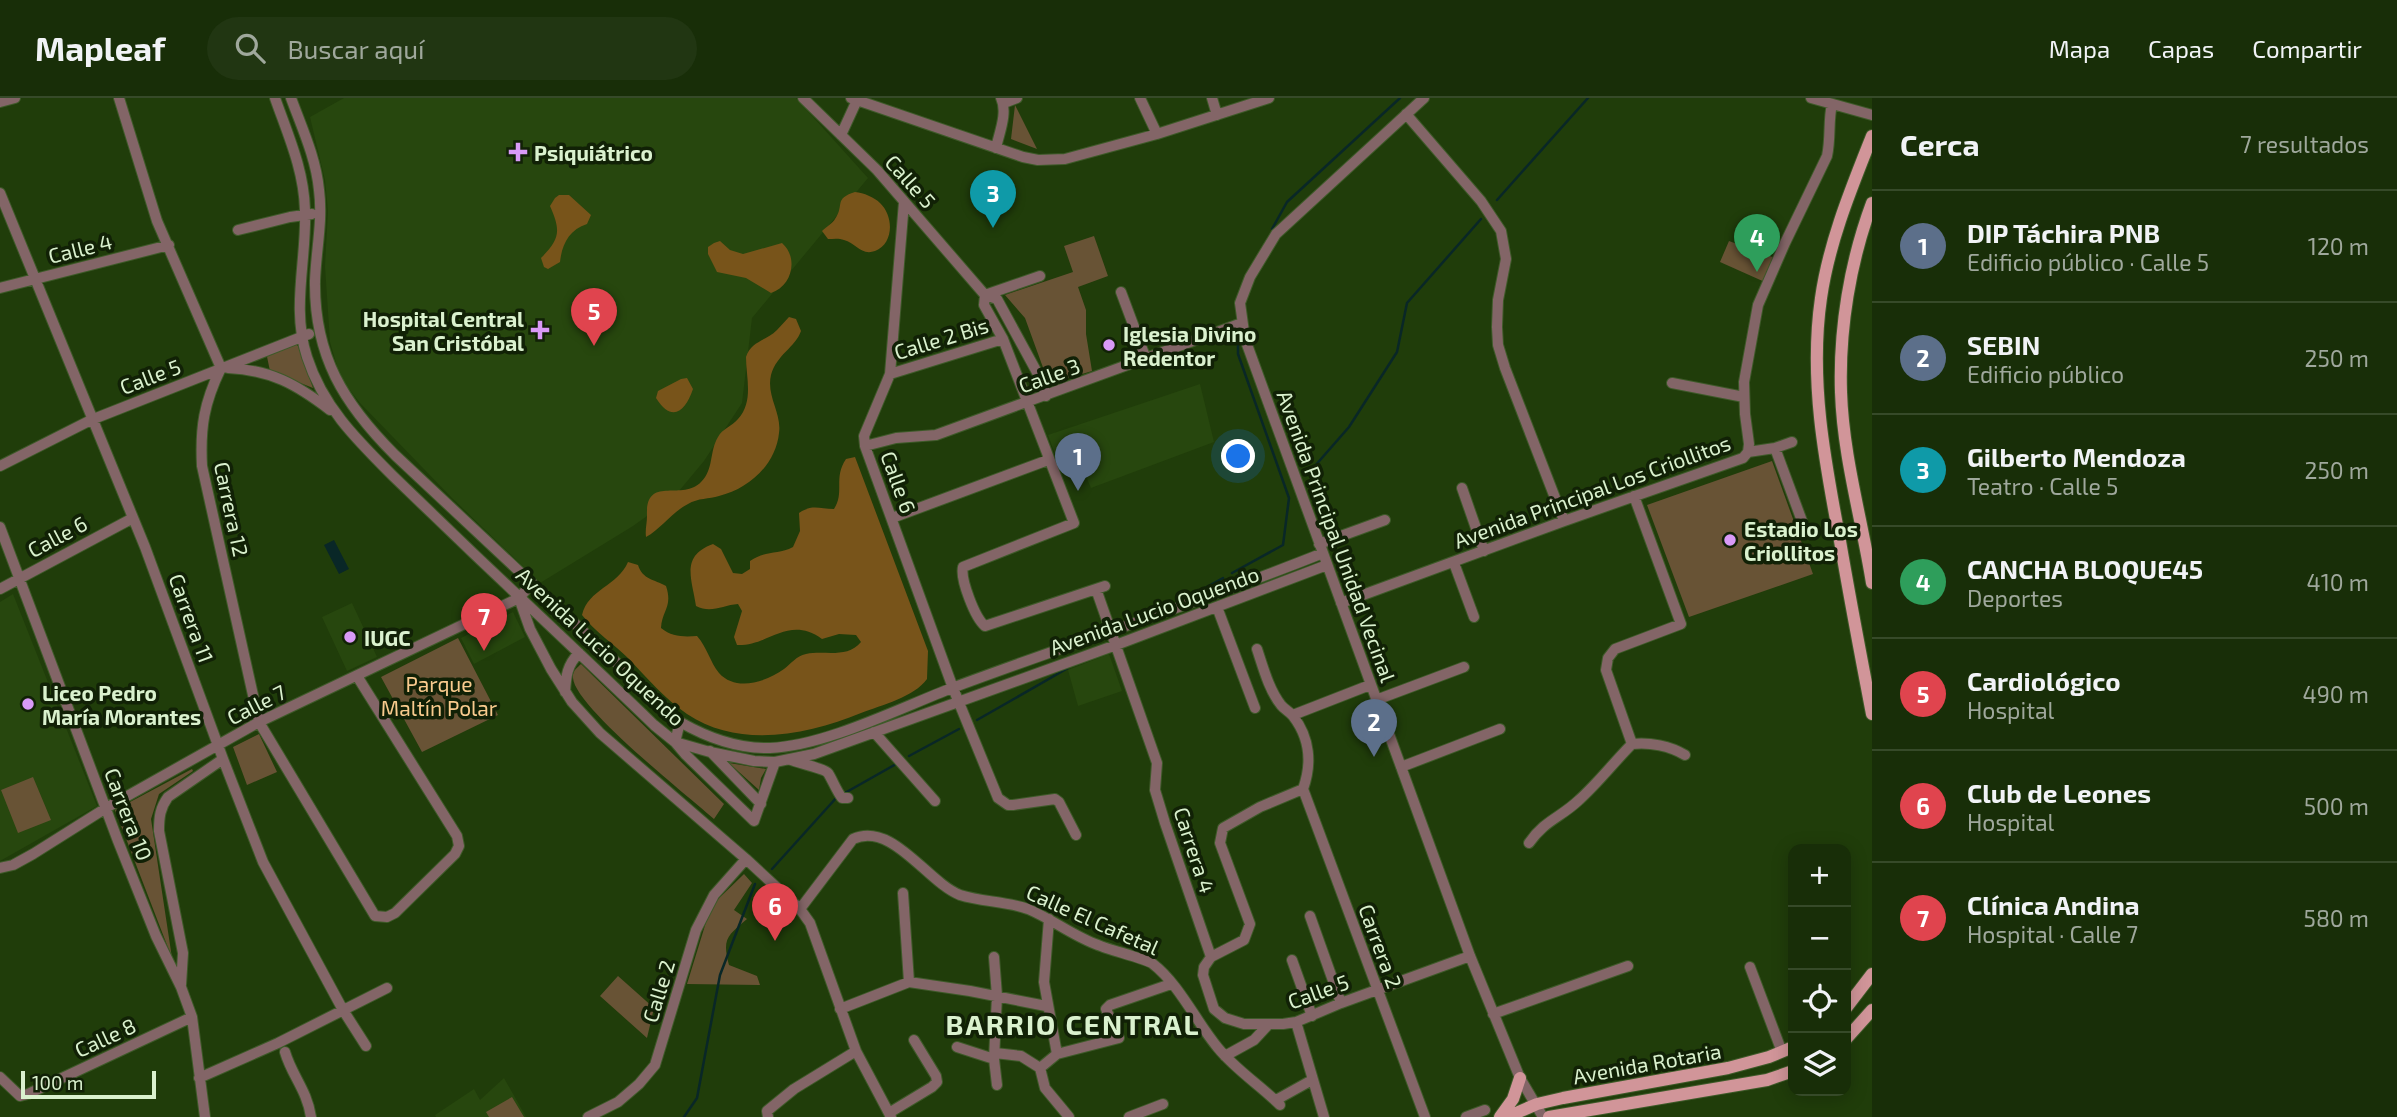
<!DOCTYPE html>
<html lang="es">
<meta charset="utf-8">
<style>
body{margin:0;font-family:"Exo 2",sans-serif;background:#213612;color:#f1f3f6}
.controls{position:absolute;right:21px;bottom:21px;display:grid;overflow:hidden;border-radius:14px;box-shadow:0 4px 18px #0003}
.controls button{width:63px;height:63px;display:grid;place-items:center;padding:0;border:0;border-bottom:2px solid #364a29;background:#182e08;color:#f1f3f6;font:35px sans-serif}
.scale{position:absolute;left:21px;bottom:18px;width:135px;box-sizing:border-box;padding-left:7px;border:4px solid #daf1ce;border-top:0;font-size:19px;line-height:24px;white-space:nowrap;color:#daf1ce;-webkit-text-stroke:5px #112106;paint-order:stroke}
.you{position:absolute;left:1239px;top:359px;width:24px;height:24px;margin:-18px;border:5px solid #fff;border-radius:50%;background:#1a73e8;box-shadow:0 0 0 10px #1a73e833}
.badge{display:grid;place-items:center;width:46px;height:46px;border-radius:50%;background:#db2777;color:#fff;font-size:23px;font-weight:700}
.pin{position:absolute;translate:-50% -58px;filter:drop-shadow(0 2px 4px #0008)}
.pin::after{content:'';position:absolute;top:37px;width:24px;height:21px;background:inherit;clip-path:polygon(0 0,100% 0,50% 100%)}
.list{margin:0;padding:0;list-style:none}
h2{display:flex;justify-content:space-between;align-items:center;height:91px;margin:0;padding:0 28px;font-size:30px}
h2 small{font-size:23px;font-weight:400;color:#9fa89c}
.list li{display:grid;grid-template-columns:46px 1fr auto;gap:21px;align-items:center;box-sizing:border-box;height:112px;padding:0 28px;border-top:2px solid #364a29}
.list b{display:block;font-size:26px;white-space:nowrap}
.list p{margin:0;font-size:23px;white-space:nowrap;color:#9fa89c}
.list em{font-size:23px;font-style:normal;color:#9fa89c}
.icon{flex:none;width:38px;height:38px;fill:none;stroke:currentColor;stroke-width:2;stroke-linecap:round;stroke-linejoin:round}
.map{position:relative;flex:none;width:1872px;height:1019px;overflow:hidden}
header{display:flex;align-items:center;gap:42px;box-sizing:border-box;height:98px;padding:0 35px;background:#182e08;border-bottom:2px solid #364a29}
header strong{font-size:33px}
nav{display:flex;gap:38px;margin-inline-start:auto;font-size:24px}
.search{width:490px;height:63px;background:#213612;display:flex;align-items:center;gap:18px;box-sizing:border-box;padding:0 24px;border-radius:38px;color:#9fa89c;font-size:26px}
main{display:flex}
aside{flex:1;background:#182e08}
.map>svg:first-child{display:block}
.built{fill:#27470e}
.green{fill:#685335}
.forest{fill:#78541a}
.water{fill:#092727}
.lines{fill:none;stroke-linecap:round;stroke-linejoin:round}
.stream{stroke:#092727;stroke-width:2.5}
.minor-casing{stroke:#3e5a29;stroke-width:12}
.major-casing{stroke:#3e5a29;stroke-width:14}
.minor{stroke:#836567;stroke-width:10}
.major{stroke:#d19599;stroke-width:12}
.poi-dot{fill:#d99af7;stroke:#112106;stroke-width:2.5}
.labels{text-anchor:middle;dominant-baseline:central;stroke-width:7;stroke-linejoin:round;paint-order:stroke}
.poi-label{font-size:21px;font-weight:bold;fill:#daf1ce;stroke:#112106;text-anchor:start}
.street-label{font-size:21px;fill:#daf1ce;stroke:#112106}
.park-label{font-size:21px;fill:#f9cb8e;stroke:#112106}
.district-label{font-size:28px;font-weight:bold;letter-spacing:2px;fill:#daf1ce;stroke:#112106}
</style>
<header>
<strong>Mapleaf</strong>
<div class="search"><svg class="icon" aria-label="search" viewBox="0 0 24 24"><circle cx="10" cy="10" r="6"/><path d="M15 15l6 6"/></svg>Buscar aquí</div>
<nav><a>Mapa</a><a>Capas</a><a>Compartir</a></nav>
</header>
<main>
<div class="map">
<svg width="1872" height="1019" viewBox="0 0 1872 1019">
<rect width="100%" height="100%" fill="#203d0a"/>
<path class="built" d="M344,0H796L868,80L752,220L742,305L704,363L674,399L633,428L540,485L452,400L360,305L345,286L337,268L330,244L325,168L328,113L325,82L310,19Z
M1200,286L1214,344L1091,390L1082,369L1062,375L1048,337Z
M13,496L97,708L0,763V504Z
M352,505L377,559L347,573L322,519Z
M513,514L525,539L474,566L461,540Z
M1109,556L1122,593L1078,608L1068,572Z
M504,980L526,1019H436L435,1017L474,991L480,1002Z"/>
<path class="green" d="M1015,7L1037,51L1011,41Z
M1094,138L1108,178L1078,189L1086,212V236L1092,273L1049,286L1025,220L1005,197L1073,174L1064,148Z
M1729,143L1775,160L1767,185L1720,164Z
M294,245L298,248L313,290L270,273L266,254Z
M1772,363L1813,476L1689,519L1647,407Z
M458,540L498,617L422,654L381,579Z
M581,566L724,706L714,721C688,698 575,609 573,580C572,573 577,570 581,566Z
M259,636L277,674L247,687L233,649Z
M729,665L766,671L761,680L759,692Z
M192,671L193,673L159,696L151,721L172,860L115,712Z
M33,679L51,722L18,735L1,692Z
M744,776L752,785L734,812L747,821C727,838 722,841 729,867L757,878L760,887L687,886L711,808Z
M618,878L654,910L647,940L600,898Z
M512,999L524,1019H489L486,1014Z"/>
<path class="forest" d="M855,94C864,95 874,99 880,105C894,118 894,146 875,153C861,158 856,145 844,142C839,140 833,141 828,141L822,133C826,129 833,125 835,121C845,107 833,101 855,94Z
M559,97H569L591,117L587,126C569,132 562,146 560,164L548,171L544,169L541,160C560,141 561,133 550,108L555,100Z
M720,143L730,152L743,156L782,145C799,160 792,188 771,195L746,180L717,174L708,156V149L714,145Z
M789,219L796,221L801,233C795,250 777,256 771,277C766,298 782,315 779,335C776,366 749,391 719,398C709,401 698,400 688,406C672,414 661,431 646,439C645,432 647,425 647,418C645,376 682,404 701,384C714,371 709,354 718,339C722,331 732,328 738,321C754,303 746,280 746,259C751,243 766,243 777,232C781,228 785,223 789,219Z
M687,280L693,291C685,314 672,325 656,300L658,293L681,281Z
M855,359L928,553L927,581C914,599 882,607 861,615C807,637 739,651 687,616C665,601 647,580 629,561C614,546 594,533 582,517C588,491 618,488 628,464L638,467C643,482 654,481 666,488C673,509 662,512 661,530C672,539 684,539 697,538C707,549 710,564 719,575C736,594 766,584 784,571C791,566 796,558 806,556C825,552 847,561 861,544L856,537L839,536L822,541C788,517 770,548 737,547L734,539L742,513L738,506C723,507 711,516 696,508C692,481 680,458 713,446L721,451L733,475L742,476L750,471V463C766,452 778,457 793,449L800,433L799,415C812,406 819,411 834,411C845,394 833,380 846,361Z"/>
<path class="water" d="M334,442L349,471L339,476L324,447Z"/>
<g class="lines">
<path class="stream" d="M1497,102L1588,0
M1272,131L1287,104L1400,0
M1307,377L1349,329L1397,254L1407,205L1481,121
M1232,475L1283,447L1289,400L1238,256V231
M1183,502L1223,480
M977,622L1068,570
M909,658L959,631
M843,696L898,665
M772,771L837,699
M684,1019L697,1000L720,877L755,786"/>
<g class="minor-casing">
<path id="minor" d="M119,0L157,123L221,270C204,305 200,329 202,368L259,624L375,818L387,819L395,815L455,756L459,748L457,738L357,578
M275,0C288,37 304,72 305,112C307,161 291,210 307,259C323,309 357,342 393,378C420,404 446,429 473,455C533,512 594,569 654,627L675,644L710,654L754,663L775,664L814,656L1116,547L1327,467
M291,0C302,30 316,60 319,92C323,123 316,152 315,183C314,258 344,306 395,357L680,624C708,640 737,651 770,650C825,648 900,610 952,590C1075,544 1201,504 1323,455
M803,0L877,72L985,197L997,201L1039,278L1046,298
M851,0L1023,59L1038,62L1065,61L1157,36L1269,0
M1140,0L1157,36
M1212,0L1217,17
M1424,0L1276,136L1250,179L1240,205L1245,241L1470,858L1520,980L1543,1019
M1811,0L1872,17
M0,4L15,0
M1004,5L1017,0
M1406,16L1481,103L1501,133L1506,161L1498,202L1497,229L1498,247L1505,270L1564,423
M841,37L858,0
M996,50C999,35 1008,15 1001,0
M0,95L145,449L223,661L263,764L343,912L366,948
M904,104L890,276L864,338L865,348L953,590L998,700L1008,707H1013L1055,701L1059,704L1076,737
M238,132L290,119L312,116
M0,190L169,147
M1121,194L1146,261
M985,197L984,207L1003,241L1074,425L963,469C960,481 975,520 985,528L1105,488
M985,197L1040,178
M228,270C271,272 296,286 330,312
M890,276L1003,241
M1672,285L1744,299
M865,348L896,340L936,337L1242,225
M1775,350L1802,423
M1748,354L1775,350L1792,344
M0,368L91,322L309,236
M1462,390L1484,453
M1634,398L1681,526L1615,551L1608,560L1606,572L1632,646C1650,644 1670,648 1685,657
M892,420L1048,362
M0,429L118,743L156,838L181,889L192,919L205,1019
M1319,446L1385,422
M1454,465L1474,519
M0,491L133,420
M1096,491L1157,665L1155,692L1165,725L1211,859L1204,869L1203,877L1214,911L1225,920L1244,926H1283L1296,924L1341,905L1470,858
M519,500L530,531L551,571L572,604L600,635L746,761L800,811L810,825L856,953L891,1019
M1341,505L1564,423L1743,360L1748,354L1749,346L1745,316L1744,284L1758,207L1785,145L1827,58C1831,40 1828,23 1832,6
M1217,509L1255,610
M1257,551C1263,569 1269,592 1281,607C1284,611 1290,614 1293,618C1310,640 1312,666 1303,691
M565,594C566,578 567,567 579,555
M1376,602L1464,569
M1293,617L1370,587
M680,624L675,644L686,657L754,723L775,664
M874,634L935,703
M710,653L761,706
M791,662C799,665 825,671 828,675C833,683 836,692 842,700H848
M1401,669L1500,631
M1303,691L1425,1019
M1529,745C1545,722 1560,720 1579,702C1598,685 1614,664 1632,646
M0,770L13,767L33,756L106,710L259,624L519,500L532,485
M903,795L909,884
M800,811L853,741C892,723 927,784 960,797C982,804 1006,803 1028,811C1052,821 1073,838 1098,847C1109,852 1147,861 1153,866C1179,886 1197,925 1218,950C1236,972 1260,987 1280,1007
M1310,818L1341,905
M1049,821L1044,884L1057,956L1040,970L1045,990L1069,1019
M994,859L997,898L994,961L997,987
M1211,859L1244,842L1250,826L1220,745L1223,730L1260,709L1303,691
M1292,862L1312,918
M1750,869L1782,954
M181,887L183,855L159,733C159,719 160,710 168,699L223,661
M840,911L909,884L970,893L1046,908
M1493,916L1628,868
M1296,924L1324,1019
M957,949L994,961
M285,954C292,978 307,992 311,1019
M995,955L1021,958L1040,970
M1057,956L1119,940L1106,911L1110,907L1171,886
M1225,958L1254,942L1269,926
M0,979L20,998L28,996L192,919
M199,980L278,945L387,890
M1276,1002L1312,982
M889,1015L932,989L937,984L936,978L914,942
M588,1019L618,1004L639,986L655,967L696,832L714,797L746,761
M768,1019L767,1013L794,991L856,953
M1129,1019L1163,1006
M1466,1019L1485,1012"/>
</g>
<g class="major-casing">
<path id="major" d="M1872,38C1851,91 1829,144 1821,200C1809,282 1825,364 1840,443C1850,501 1861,559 1872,616
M1872,105C1850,164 1839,231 1841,294C1843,358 1862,422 1872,485
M1846,910L1872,876
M1846,941L1872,912
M1500,1019L1513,1001L1520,980
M1507,1019L1537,1006L1563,1000L1728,970L1769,959L1793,949
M1549,1019L1767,982L1793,973"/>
</g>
<use href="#minor" class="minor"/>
<use href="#major" class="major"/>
</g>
<g class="poi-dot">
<path d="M514.5 43.5h7v7h7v7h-7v7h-7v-7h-7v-7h7z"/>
<path d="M536.5 221.5h7v7h7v7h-7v7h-7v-7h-7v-7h7z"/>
<circle cx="1109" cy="247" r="7"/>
<circle cx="1730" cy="442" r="7"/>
<circle cx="350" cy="539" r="7"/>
<circle cx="28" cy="606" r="7"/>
</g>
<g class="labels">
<g class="poi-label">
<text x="534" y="54">Psiquiátrico</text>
<text x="524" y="220" text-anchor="end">Hospital Central<tspan x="524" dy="24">San Cristóbal</tspan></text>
<text x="1123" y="235">Iglesia Divino<tspan x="1123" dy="24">Redentor</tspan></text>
<text x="1744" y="430">Estadio Los<tspan x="1744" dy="24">Criollitos</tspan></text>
<text x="364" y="539">IUGC</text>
<text x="42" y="594">Liceo Pedro<tspan x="42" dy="24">María Morantes</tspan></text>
</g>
<g class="street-label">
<text transform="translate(911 83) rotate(48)">Calle 5</text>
<text transform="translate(80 150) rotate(-14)">Calle 4</text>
<text transform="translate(941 240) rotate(-17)">Calle 2 Bis</text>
<text transform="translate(1049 277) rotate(-20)">Calle 3</text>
<text transform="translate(150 278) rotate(-21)">Calle 5</text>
<text transform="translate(899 384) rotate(70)">Calle 6</text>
<text transform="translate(1592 393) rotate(-20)">Avenida Principal Los Criollitos</text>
<text transform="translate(232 411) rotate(78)">Carrera 12</text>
<text transform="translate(57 438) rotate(-28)">Calle 6</text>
<text transform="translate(1337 438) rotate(70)">Avenida Principal Unidad Vecinal</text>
<text transform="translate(1154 512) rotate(-20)">Avenida Lucio Oquendo</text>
<text transform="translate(192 520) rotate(70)">Carrera 11</text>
<text transform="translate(601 548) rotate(43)">Avenida Lucio Oquendo</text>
<text transform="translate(256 606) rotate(-27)">Calle 7</text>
<text transform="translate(129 716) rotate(69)">Carrera 10</text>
<text transform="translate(1195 752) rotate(72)">Carrera 4</text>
<text transform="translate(1093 821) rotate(24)">Calle El Cafetal</text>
<text transform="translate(1381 848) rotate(70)">Carrera 2</text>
<text transform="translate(658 893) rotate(-73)">Calle 2</text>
<text transform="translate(1318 893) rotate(-20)">Calle 5</text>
<text transform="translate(105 939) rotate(-25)">Calle 8</text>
<text transform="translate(1647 965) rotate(-10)">Avenida Rotaria</text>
</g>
<g class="park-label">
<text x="439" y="585">Parque<tspan x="439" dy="24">Maltín Polar</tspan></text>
</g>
<g class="district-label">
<text x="1073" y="926">BARRIO CENTRAL</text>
</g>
</g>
</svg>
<div class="controls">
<button>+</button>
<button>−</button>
<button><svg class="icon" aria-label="locate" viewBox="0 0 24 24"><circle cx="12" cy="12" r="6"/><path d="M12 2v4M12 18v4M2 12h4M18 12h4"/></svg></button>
<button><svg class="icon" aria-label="layers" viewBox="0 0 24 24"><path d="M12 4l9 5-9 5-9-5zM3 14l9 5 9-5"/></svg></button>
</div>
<div class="scale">100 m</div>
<div class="you"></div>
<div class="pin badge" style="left:1078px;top:393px;background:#5c6f8a">1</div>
<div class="pin badge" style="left:1374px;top:659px;background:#5c6f8a">2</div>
<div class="pin badge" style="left:993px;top:130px;background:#0f9aa8">3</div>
<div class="pin badge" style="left:1757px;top:174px;background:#2e9e5b">4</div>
<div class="pin badge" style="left:594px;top:248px;background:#e0444e">5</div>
<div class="pin badge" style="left:775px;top:843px;background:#e0444e">6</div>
<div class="pin badge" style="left:484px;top:553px;background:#e0444e">7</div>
</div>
<aside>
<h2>Cerca<small>7 resultados</small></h2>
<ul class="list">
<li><span class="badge" style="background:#5c6f8a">1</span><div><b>DIP Táchira PNB</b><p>Edificio público · Calle 5</p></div><em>120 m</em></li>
<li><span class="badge" style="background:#5c6f8a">2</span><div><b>SEBIN</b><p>Edificio público</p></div><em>250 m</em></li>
<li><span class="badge" style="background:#0f9aa8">3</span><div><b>Gilberto Mendoza</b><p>Teatro · Calle 5</p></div><em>250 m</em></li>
<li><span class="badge" style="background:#2e9e5b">4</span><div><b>CANCHA BLOQUE45</b><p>Deportes</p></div><em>410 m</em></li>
<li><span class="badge" style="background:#e0444e">5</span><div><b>Cardiológico</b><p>Hospital</p></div><em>490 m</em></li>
<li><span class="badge" style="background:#e0444e">6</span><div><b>Club de Leones</b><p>Hospital</p></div><em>500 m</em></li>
<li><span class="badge" style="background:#e0444e">7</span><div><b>Clínica Andina</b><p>Hospital · Calle 7</p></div><em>580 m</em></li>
</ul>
</aside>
</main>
